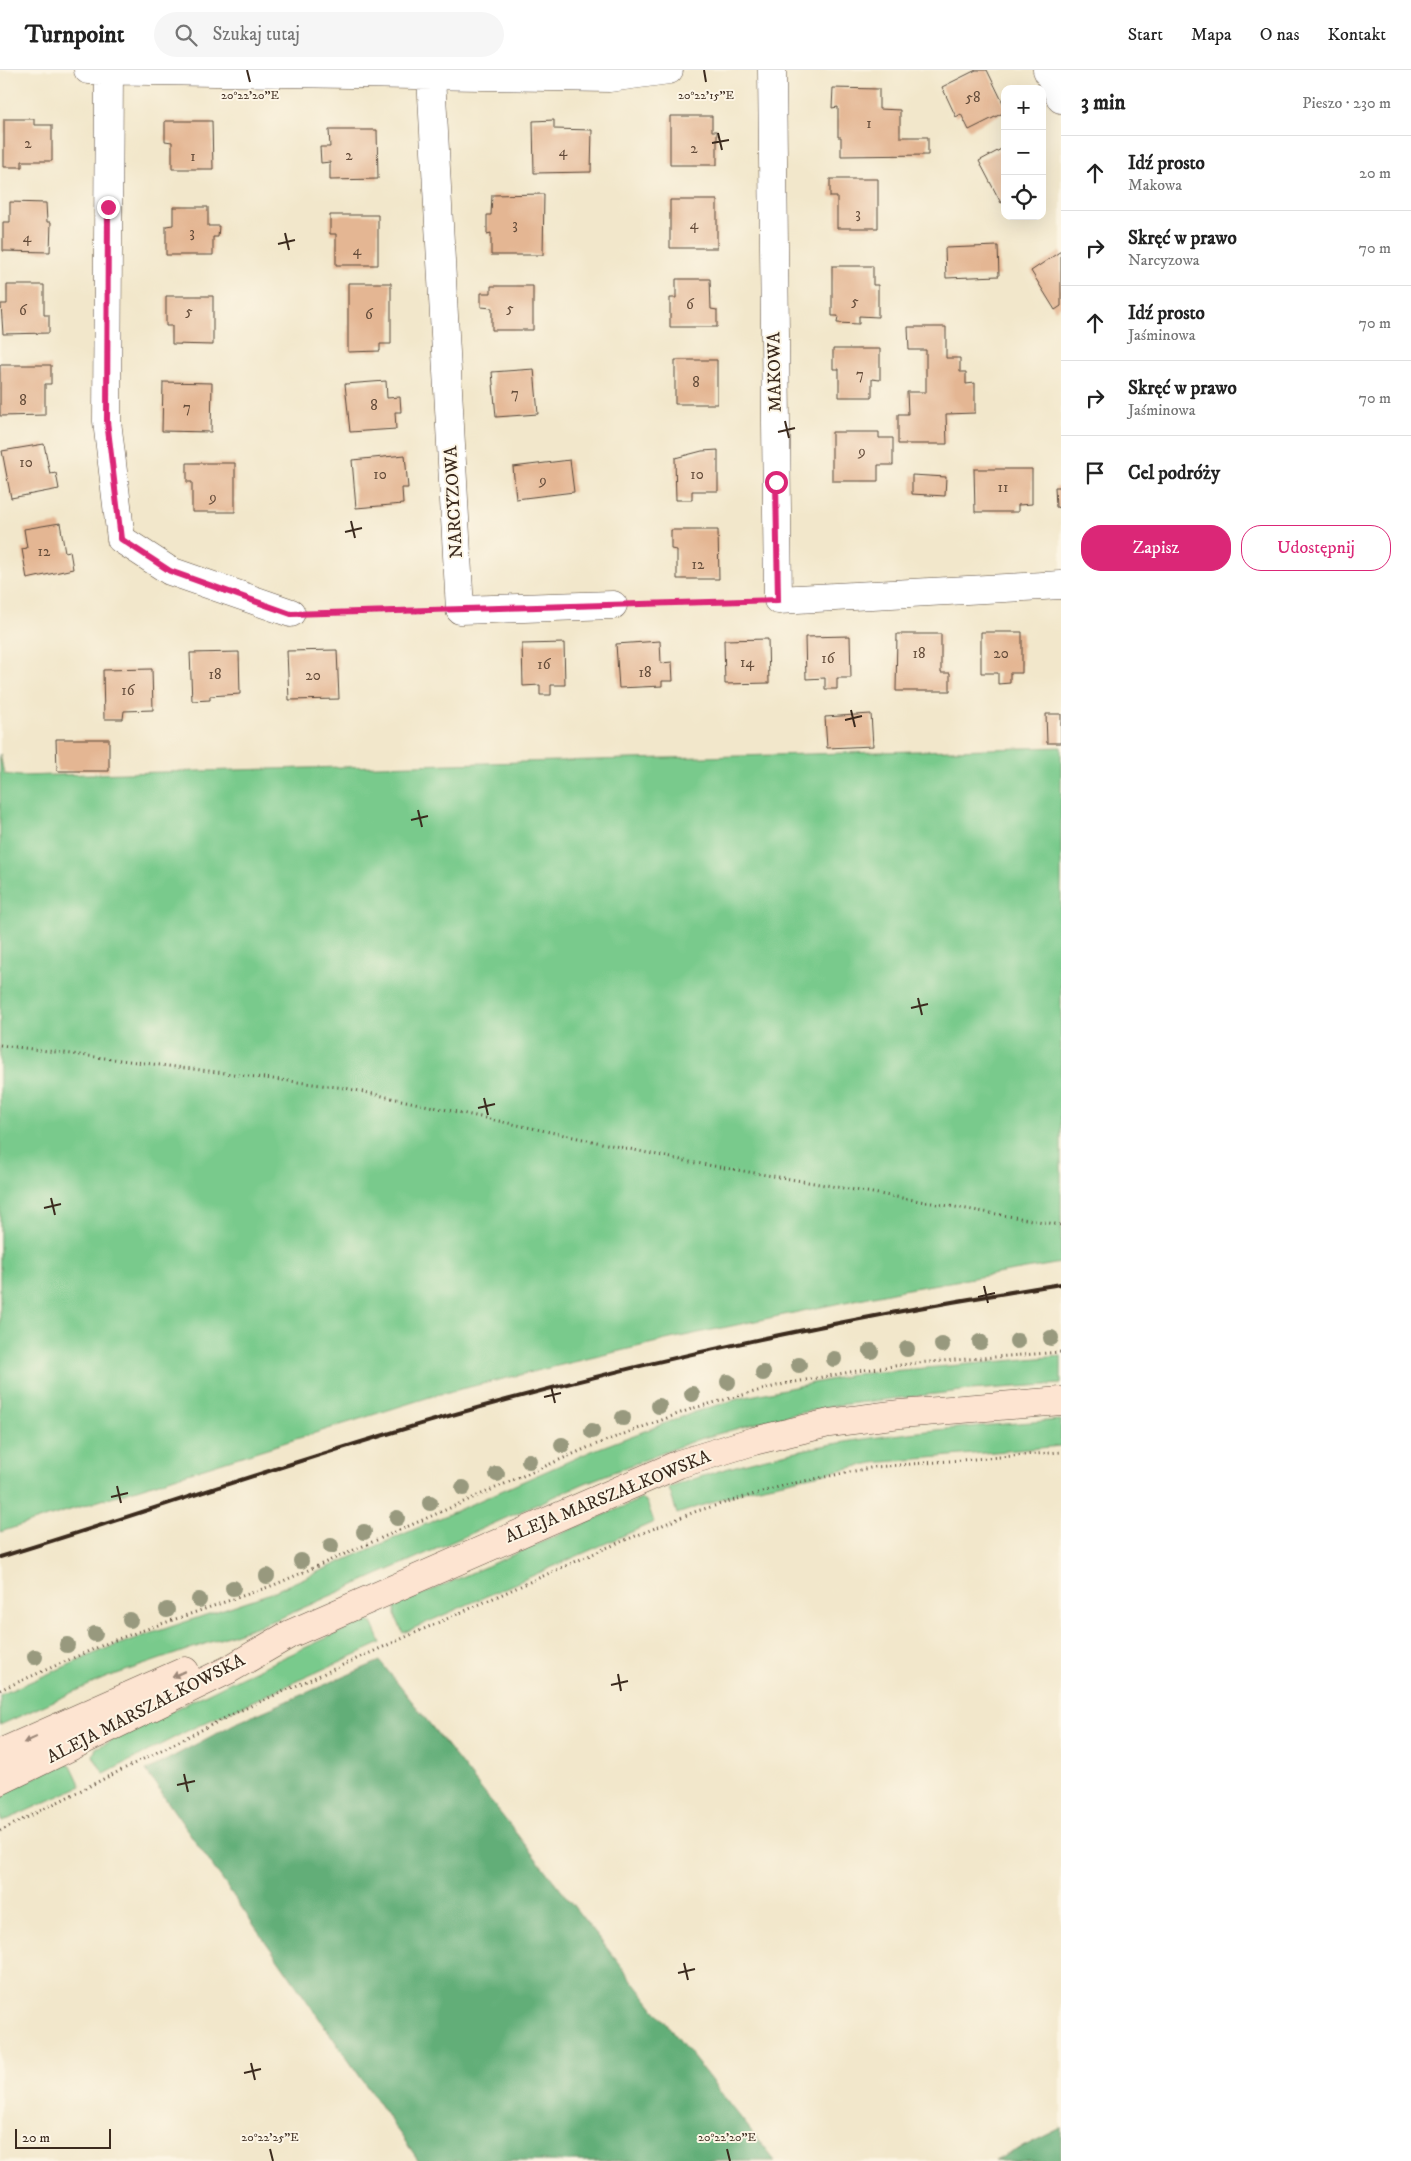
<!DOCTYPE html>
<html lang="pl">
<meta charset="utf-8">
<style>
body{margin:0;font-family:"IM FELL DW Pica",serif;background:#f6f6f6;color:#222}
.controls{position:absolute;right:15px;top:15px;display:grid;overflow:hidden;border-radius:10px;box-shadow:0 5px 20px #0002}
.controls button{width:45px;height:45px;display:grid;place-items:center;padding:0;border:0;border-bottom:1px solid #e0e0e0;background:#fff;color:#222;font:25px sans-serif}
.scale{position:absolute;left:15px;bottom:12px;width:96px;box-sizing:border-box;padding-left:5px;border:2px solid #3b2a1e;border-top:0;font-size:14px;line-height:18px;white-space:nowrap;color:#3b2a1e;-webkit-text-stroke:4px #fcf5e5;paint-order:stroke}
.stop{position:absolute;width:15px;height:15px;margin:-11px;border:4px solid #db2777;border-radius:50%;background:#fff}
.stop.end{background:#db2777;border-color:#fff;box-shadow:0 1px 5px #0008}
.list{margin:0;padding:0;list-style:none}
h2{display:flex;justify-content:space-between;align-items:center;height:65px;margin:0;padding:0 20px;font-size:21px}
h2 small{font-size:16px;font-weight:400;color:#767676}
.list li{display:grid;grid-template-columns:32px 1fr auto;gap:15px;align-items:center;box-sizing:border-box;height:75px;padding:0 20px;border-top:1px solid #e0e0e0}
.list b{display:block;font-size:19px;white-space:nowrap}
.list p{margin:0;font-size:16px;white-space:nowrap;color:#767676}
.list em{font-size:16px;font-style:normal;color:#767676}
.actions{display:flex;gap:10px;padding:15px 20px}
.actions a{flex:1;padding:11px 0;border:1px solid #db2777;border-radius:20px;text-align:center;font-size:18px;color:#db2777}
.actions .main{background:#db2777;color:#fff}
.icon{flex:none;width:28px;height:28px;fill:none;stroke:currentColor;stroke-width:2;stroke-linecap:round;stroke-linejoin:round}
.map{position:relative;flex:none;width:1061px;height:2091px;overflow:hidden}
header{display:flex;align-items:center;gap:30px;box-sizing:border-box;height:70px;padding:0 25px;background:#fff;border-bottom:1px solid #e0e0e0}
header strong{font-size:24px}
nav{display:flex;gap:28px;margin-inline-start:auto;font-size:18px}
.search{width:350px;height:45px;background:#f6f6f6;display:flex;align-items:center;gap:12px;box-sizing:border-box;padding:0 18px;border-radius:28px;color:#767676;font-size:19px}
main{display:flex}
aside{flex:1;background:#fff}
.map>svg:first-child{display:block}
.green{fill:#79ca8c;stroke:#5a7a55}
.forest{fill:#62ae78;stroke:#4e6c4b}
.building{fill:#e4b693}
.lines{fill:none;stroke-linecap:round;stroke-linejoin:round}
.minor-casing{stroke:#564638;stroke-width:29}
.secondary-casing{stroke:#564638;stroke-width:29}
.path{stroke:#564638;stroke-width:3;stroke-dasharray:1 4;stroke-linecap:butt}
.minor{stroke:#fff;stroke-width:28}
.secondary{stroke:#fde4d1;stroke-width:28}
.rail{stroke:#3b2a1e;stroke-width:4}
.tree{fill:#98997e}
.oneway{fill:#9c8778}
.route{stroke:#db2777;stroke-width:6}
.ticks{fill:none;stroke:#3b2a1e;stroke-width:2}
.labels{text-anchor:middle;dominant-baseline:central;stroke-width:4;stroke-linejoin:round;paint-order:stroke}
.number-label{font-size:15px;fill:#654d3b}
.street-label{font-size:18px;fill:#3b2a1e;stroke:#fcf5e5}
.ticks-label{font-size:12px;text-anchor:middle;fill:#3b2a1e;stroke:#fcf5e5;stroke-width:4;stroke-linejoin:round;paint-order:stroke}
</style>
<header>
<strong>Turnpoint</strong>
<div class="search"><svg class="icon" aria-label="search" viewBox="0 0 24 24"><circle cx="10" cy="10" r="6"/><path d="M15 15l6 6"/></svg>Szukaj tutaj</div>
<nav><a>Start</a><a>Mapa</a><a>O nas</a><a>Kontakt</a></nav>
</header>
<main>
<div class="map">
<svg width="1061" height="2091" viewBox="0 0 1061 2091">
<rect width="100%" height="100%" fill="#fcf5e5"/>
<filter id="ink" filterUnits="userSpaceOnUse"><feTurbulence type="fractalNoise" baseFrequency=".02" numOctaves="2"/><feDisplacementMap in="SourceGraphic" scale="10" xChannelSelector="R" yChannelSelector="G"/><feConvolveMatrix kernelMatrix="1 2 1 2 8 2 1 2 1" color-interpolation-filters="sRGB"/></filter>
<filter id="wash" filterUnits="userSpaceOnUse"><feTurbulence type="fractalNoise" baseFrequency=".0096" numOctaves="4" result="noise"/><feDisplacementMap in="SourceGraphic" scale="20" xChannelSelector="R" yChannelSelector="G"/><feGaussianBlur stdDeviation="1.12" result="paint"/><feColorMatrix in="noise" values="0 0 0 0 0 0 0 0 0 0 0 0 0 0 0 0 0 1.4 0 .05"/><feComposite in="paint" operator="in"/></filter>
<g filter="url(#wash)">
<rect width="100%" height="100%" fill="#f2e7cb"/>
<path class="green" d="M1061,677V1193L902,1220L670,1269L436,1325L0,1462V684L4,704L20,706Z
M1061,1286V1314L970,1320L839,1335L771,1349L696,1370L585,1413L278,1549L105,1608L0,1655V1625L105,1579L268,1524L594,1380L695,1342L741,1328L857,1304Z
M1061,1350V1376L873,1393L750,1419L677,1444L669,1418C795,1370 927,1359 1061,1350Z
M641,1429L647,1432L654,1452L403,1563L395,1545V1537L400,1534Z
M366,1550L373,1554L381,1573L191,1659L104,1704L93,1686L96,1678L241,1607Z
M64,1693L71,1695L81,1716L2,1752L0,1747V1725Z"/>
<path class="forest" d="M380,1591L775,2091H419L146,1701L234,1654Z
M1061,2058V2091H994Z"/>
<g id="blocks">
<path class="building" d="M976,0H987L1005,37V42L969,60L961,44L956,47L942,17Z
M833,18L879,19V39L900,40V67H928V85L841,86V67H838V37L832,38Z
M670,46H712V61H717V95H670Z
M4,49H34V55H52V91H22V97H4Z
M554,50V59L592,60L591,102L534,103L533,51Z
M165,51H212L213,99H172V72L165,71Z
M329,60H377L378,109L330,110V92L321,93L320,77H330Z
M1005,77V131L1001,133L979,91Z
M830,109H878V158H837V127H830Z
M544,124L543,185H491V163L487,164V145H491L492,125Z
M670,130H717V178H670Z
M10,132L46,133L47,152H51L50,182L3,181V152H10Z
M173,137H208V156H219L218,167H213V185H166V156L173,155Z
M330,145H378V195H336V164H330Z
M998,176L999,206L946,208L945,178Z
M1061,181V236L1055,240L1031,201Z
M832,196H873V215H878V247L859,246V254L837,253L838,246H832Z
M676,209H710L711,239L717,240V257H670V228H676Z
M348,213H391V274H380V281L348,282Z
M7,215H44V245H49V263L3,264L1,234H7Z
M491,216H533V260H492V238L481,237V223H491Z
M166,226H213V275L172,274V256H166Z
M908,257H946V288H960V302H966V314L975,313V343L946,344L947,374H898V344H908L907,322H926V280H909Z
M833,279H880V310L872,309V327H839V299H833Z
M675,290H717V334H675Z
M0,295H51V314H45V345L0,346Z
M534,299L538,344L496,347L492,302Z
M386,311L387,328L400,327L401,342H395L396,359L350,362L345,314Z
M163,312L212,313L211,362L162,361Z
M832,362H879V368H893V395H878V411H832Z
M44,374L50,404L56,403L59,419L11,428L2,381Z
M718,380V421H692V430H676L675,388L702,381Z
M405,385L408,418H402L403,434L356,438L352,390Z
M570,390L574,422L516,429L513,397Z
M187,393H235V442H192V412H187Z
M974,399H1032V434L1018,435V442H975Z
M912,405L946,407L945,426L912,424Z
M1055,417H1061V438L1056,437Z
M60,453L65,482L70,481L73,499L27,509L22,479L27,478L24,459Z
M671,460H718L719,509H677V480L671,479Z
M981,562H1022V603H1010V613L998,614V603H981Z
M897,564H941V603H950V621H896Z
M850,566L851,608H837V619H825V608L806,609L805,567Z
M768,569L769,613L725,614L724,570Z
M660,571L661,593L672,592L673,611H662V616L619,618L616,574Z
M564,573L565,615H551V625H540V615L523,616L522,574Z
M337,580L339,629L289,630L287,581Z
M239,582L240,624L210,626V630L192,631L190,583Z
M152,599L153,640L124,641L123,649H104L103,600Z
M871,644L873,676L827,678L825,647Z
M1046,644H1061V673H1047Z
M56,669H109V701H57Z"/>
</g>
</g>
<g filter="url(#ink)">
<use href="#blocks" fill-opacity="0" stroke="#564638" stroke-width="1"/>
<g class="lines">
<g class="minor-casing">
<path id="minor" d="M88,0L609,8L669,0
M109,0L107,351L121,469L170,501L291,543
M772,0L778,530L1061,515
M1047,0L1061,29
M431,7L460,540L613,535"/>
</g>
<g class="secondary-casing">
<path id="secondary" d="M0,1683L185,1601
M0,1711L228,1600L290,1564L679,1394L754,1371L829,1353L900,1344L1061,1331"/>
</g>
<path class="path" d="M641,534L747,531
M321,543L429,541
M0,975L345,1018L690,1092L1061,1155
M0,1620L112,1571L274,1515L589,1377L694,1338L784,1314L850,1302L916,1293L1061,1282
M0,1761L237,1642L606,1478L697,1441L789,1414L875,1397L1061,1382"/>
<use href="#minor" class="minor"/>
<use href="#secondary" class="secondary"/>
<path class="rail" d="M0,1487C151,1441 300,1388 452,1345C652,1288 856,1246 1061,1214"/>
</g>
<g class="tree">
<circle cx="1051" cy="1268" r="8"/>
<circle cx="1017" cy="1271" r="8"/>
<circle cx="980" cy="1272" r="8"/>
<circle cx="942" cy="1275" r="8"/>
<circle cx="907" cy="1279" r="8"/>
<circle cx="871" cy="1281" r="8"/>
<circle cx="834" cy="1289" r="8"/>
<circle cx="799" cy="1295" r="8"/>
<circle cx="763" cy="1303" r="8"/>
<circle cx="728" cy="1312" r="8"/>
<circle cx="692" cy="1324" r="8"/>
<circle cx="659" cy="1336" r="8"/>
<circle cx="623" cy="1348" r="8"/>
<circle cx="592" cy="1361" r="8"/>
<circle cx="562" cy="1375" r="8"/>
<circle cx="529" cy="1391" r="8"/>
<circle cx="497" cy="1404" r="8"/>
<circle cx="463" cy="1418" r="8"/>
<circle cx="430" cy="1433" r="8"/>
<circle cx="397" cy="1448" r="8"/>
<circle cx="364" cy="1462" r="8"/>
<circle cx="331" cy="1476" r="8"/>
<circle cx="301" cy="1491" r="8"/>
<circle cx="267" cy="1506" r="8"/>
<circle cx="233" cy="1518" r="8"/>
<circle cx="199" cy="1530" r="8"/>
<circle cx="167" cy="1540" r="8"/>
<circle cx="130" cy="1550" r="8"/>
<circle cx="95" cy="1564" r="8"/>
<circle cx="67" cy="1575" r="8"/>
<circle cx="35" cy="1587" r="8"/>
</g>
<defs><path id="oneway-solid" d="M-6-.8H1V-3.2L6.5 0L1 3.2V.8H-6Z" transform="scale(1.25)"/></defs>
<g class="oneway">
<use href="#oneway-solid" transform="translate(179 1604) rotate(156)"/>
<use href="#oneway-solid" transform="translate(30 1670) rotate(156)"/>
</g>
</g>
<g class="lines" filter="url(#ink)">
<path class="route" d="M108,137L107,351L121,469L170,501L291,544L778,530L776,412"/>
</g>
<path class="ticks" d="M247,0L250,12M704,0L706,12M718,63L722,80M712,73L729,70M285,163L289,180M278,174L295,170M785,351L789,368M778,362L795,358M351,451L355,468M345,462L362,458M851,640L855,657M845,650L862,646M418,740L422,757M411,750L428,746M918,928L922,945M911,938L928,934M484,1028L488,1045M478,1038L495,1034M51,1128L55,1145M44,1138L61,1134M984,1216L988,1233M978,1227L995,1223M551,1316L555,1333M544,1327L561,1323M117,1416L121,1433M111,1427L128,1423M618,1604L621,1621M611,1615L628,1611M184,1704L188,1722M177,1715L195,1711M684,1893L688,1910M678,1903L695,1899M251,1993L255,2010M244,2003L261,1999M270,2079L273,2091M727,2079L730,2091"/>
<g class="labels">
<g class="number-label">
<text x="973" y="27">58</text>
<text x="869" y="53">1</text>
<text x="28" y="73">2</text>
<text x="694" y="78">2</text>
<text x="563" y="81">4</text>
<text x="349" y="85">2</text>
<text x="193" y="86">1</text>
<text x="858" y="143">3</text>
<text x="515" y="154">3</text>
<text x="694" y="154">4</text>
<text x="192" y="162">3</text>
<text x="27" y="167">4</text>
<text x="357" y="180">4</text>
<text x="855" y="231">5</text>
<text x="690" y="234">6</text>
<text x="510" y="238">5</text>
<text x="23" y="240">6</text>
<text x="189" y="241">5</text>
<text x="369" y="244">6</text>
<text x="860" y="304">7</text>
<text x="696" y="312">8</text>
<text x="515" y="323">7</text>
<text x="23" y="330">8</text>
<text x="374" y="335">8</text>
<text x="187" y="337">7</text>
<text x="862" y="381">9</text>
<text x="26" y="392">10</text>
<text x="380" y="404">10</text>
<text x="697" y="404">10</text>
<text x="543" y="410">9</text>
<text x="1003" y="417">11</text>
<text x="213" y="427">9</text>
<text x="44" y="481">12</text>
<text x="698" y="494">12</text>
<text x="919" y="583">18</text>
<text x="1001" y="583">20</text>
<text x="828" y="588">16</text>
<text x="747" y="592">14</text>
<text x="544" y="594">16</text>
<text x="645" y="602">18</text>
<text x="215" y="604">18</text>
<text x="313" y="605">20</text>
<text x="128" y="620">16</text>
</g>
<g class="street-label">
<text transform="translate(775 302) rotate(-91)">MAKOWA</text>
<text transform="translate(454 432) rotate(-93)">NARCYZOWA</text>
<text transform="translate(608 1427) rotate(-22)">ALEJA MARSZAŁKOWSKA</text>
<text transform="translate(146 1639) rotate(-27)">ALEJA MARSZAŁKOWSKA</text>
</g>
</g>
<g class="ticks-label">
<text x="250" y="29">20°22'20"E</text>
<text x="706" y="29">20°22'15"E</text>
<text x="270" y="2071">20°22'25"E</text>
<text x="727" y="2071">20°22'20"E</text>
</g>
</svg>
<div class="controls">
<button>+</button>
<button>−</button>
<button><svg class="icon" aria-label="locate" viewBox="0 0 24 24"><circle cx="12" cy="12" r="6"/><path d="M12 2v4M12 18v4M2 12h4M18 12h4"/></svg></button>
</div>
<div class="scale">20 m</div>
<div class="stop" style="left:776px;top:412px"></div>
<div class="stop end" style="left:108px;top:137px"></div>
</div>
<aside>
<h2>3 min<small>Pieszo · 230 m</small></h2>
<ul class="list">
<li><svg class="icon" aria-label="ahead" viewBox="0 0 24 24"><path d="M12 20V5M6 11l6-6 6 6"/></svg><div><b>Idź prosto</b><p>Makowa</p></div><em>20 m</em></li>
<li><svg class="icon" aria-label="right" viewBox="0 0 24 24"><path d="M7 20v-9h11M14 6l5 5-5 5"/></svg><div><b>Skręć w prawo</b><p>Narcyzowa</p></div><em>70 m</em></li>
<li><svg class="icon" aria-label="ahead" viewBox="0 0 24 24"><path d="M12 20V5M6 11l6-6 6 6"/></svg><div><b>Idź prosto</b><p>Jaśminowa</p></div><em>70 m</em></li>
<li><svg class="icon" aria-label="right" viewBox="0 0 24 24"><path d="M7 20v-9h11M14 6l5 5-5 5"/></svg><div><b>Skręć w prawo</b><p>Jaśminowa</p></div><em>70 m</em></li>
<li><svg class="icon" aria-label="arrive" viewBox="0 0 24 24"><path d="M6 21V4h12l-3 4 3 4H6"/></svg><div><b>Cel podróży</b></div></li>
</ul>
<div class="actions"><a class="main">Zapisz</a><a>Udostępnij</a></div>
</aside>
</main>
